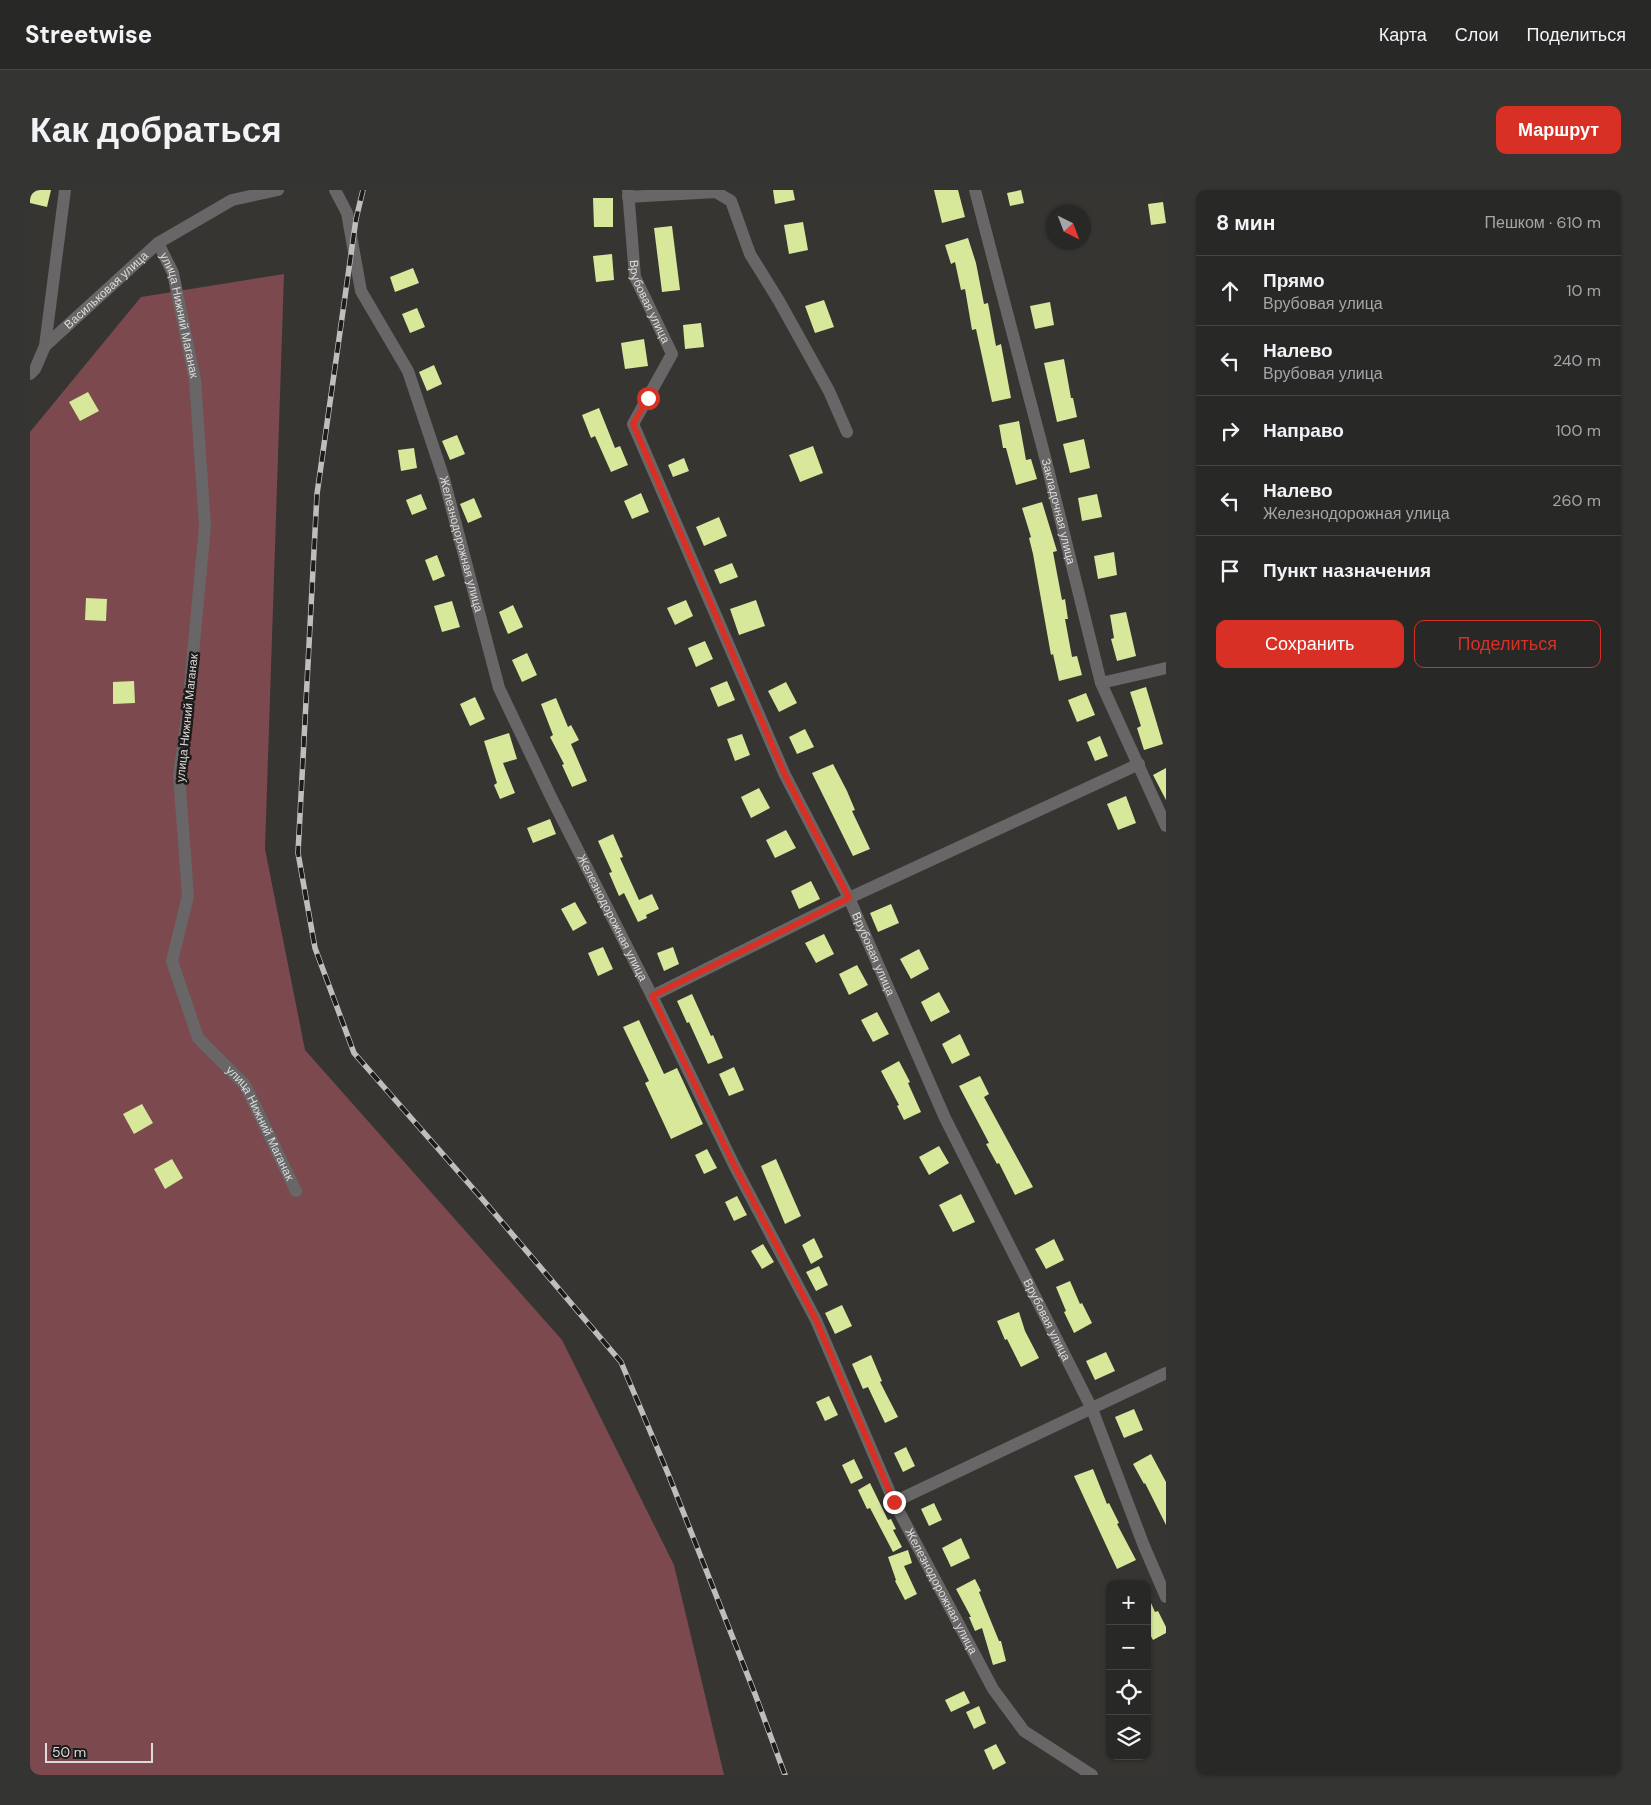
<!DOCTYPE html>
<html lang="ru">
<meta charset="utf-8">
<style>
body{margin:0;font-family:"DM Sans",sans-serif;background:#343432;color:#f1f3f6}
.controls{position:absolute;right:15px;bottom:15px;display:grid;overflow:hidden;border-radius:10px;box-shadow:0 1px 4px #0004}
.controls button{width:45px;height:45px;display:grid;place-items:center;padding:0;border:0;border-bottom:1px solid #444443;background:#282826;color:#f1f3f6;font:25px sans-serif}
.compass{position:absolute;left:1016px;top:15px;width:45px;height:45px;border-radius:50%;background:#282826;box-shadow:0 1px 4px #0004;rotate:138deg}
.scale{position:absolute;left:15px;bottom:12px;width:108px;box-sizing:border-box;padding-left:5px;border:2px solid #dcdbda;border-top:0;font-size:14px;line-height:18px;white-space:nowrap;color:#dcdbda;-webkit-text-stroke:4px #1d1c1b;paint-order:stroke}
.stop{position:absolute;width:15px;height:15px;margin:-11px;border:4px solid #d93025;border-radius:50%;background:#fff}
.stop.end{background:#d93025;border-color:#fff;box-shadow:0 1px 5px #0008}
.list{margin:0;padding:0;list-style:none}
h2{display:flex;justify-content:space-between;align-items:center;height:65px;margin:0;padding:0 20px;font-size:21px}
h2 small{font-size:16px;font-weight:400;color:#a5a6a7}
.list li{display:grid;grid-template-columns:32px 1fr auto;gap:15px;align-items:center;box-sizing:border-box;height:70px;padding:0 20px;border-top:1px solid #444443}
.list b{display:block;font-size:19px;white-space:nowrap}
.list p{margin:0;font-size:16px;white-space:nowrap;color:#a5a6a7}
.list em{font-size:16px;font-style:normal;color:#a5a6a7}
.actions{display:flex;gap:10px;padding:15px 20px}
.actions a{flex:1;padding:11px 0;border:1px solid #d93025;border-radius:10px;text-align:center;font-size:18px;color:#d93025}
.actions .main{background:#d93025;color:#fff}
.icon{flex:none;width:28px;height:28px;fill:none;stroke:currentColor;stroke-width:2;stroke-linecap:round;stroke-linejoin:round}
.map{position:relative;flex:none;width:1136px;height:1585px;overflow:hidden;border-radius:10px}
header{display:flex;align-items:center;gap:30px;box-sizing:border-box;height:70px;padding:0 25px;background:#282826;border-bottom:1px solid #444443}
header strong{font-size:24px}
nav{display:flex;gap:28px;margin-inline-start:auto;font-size:18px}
.intro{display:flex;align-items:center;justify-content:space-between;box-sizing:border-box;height:120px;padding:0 30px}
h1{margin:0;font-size:35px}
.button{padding:12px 22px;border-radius:10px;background:#d93025;color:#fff;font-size:18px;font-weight:700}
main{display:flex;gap:30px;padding:0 30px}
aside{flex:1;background:#282826;border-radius:10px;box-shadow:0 1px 4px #0004}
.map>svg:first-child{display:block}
.green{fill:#7c4a4e}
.building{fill:#d8e89b}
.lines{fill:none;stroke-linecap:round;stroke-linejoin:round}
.street{stroke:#686666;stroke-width:12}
.rail-casing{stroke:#bfbebc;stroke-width:5.5}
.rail{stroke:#1d1c1b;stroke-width:4;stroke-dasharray:11;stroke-linecap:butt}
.route{stroke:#d93025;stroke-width:6}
.labels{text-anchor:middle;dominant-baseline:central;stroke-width:5;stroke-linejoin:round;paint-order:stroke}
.street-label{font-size:12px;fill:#dcdbda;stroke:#1d1c1b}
</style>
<header>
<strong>Streetwise</strong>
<nav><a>Карта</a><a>Слои</a><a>Поделиться</a></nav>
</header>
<div class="intro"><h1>Как добраться</h1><a class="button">Маршрут</a></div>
<main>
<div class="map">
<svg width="1136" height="1585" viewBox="0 0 1136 1585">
<rect width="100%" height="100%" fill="#363532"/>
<path class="green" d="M254,84L235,659L275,860L532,1150L644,1375L694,1585H0V242L111,107Z"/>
<path class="building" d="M0,0H21L17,17L0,13Z
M743,0H763L765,10L745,14Z
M904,0H928L935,27L912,33Z
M991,0L994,13L980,16L977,3Z
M563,8H583V37H564Z
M1133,12L1136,33L1121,35L1118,14Z
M773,32L778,60L759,64L754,35Z
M642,36L650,100L632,102L624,38Z
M938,48L946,73L954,114L958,113L966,156L971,154L981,208L962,212L946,139L942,140L935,99L931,100L925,72L921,74L915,55Z
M582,64L584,90L566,92L563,66Z
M383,78L389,93L365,102L360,87Z
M794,110L804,137L785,143L775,116Z
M1020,112L1024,135L1005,139L1000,116Z
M387,118L395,137L380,143L372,124Z
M671,133L674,157L655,159L653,135Z
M614,149L618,176L595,179L591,153Z
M1034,169L1041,208H1043L1047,227L1027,232L1014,173Z
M404,175L412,194L397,201L389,182Z
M58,202L69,221L50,231L39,212Z
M569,218L585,258L590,256L598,275L581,282L565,246L561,248L552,225Z
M989,231L996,270L1001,269L1007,289L986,295L976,258H973L969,235Z
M427,245L435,264L420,270L412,251Z
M1054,249L1060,278L1040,283L1033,254Z
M783,256L793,283L770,292L759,265Z
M384,258L387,278L371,281L368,260Z
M654,268L659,281L643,287L638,275Z
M611,303L619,322L602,329L594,311Z
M391,304L397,319L382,325L376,310Z
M1067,304L1072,327L1052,331L1048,308Z
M444,308L452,327L438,333L430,314Z
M1012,312L1027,361L1023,362L1032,410L1035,409L1038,429H1035L1042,467L1047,466L1052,485L1029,491L1023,464L1021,465L1003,364L999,348L1001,347L992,318Z
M689,327L697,346L674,356L666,337Z
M1084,362L1087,385L1068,389L1064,366Z
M407,365L415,386L403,391L395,370Z
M702,373L708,387L690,394L684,380Z
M56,408L77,409L76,431L55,430Z
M656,410L663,426L645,435L637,418Z
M726,410L735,436L709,445L700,419Z
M422,411L430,437L412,442L404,416Z
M483,415L493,437L478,444L469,422Z
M1096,422L1106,466L1087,471L1081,449L1084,448L1080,425Z
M675,451L683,469L666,477L658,458Z
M497,463L507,485L492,492L482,470Z
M104,491L105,513L83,514V492Z
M697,491L705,510L688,517L680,498Z
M756,492L767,513L749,522L738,501Z
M1116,497L1133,554L1114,560L1107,538L1111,536L1100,502Z
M1056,503L1065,525L1047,532L1038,510Z
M445,507L455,529L440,536L430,514Z
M526,508L538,537L541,535L549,550L541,554L557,591L542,597L532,575L534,574L520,547L523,545L511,514Z
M775,539L784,557L767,564L759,547Z
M479,543L487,569L473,573L485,603L470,609L464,595L467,593L454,551Z
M712,544L720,565L705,571L697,549Z
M1070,546L1078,566L1065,571L1057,552Z
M803,574L817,601L825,620L822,621L840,659L823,666L782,583Z
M1136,578V610L1123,585Z
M729,598L740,618L721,628L711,607Z
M1096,606L1106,633L1088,640L1077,614Z
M520,629L526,644L503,653L497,638Z
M756,640L766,658L745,668L736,650Z
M583,644L593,667L590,668L609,710L622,704L629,719L616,725L617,728L608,732L594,703L589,706L579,683L582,682L568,651Z
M781,691L790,709L769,719L761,701Z
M545,712L557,733L543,741L531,719Z
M861,714L869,733L848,742L840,723Z
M794,744L804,764L786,773L775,753Z
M573,757L583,779L568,786L558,763Z
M643,757L649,774L634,781L627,763Z
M889,759L899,779L881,789L870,769Z
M827,775L838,795L819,805L809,784Z
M909,802L920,822L901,832L891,812Z
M662,804L681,846L683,845L693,868L678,874L659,832L657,833L647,811Z
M847,822L859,844L843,852L831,830Z
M609,830L634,884L647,878L673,934L641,949L615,893L619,891L593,837Z
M930,844L940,865L922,874L912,854Z
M869,871L880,892L878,893L891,922L874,930L867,916L869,915L851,881Z
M704,877L714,900L699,906L689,884Z
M950,886L959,904L954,907L1003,997L985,1005L969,973L967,974L956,954L959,953L929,896Z
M112,914L123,933L104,944L93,924Z
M909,956L919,973L899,985L889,967Z
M677,959L687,978L674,984L665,965Z
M142,969L153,988L135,999L124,979Z
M746,969L771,1026L755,1034L731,976Z
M931,1004L945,1032L923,1042L909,1015Z
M707,1006L717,1025L704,1031L695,1012Z
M784,1048L793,1067L781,1074L772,1055Z
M1024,1049L1034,1070L1016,1079L1005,1059Z
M733,1054L744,1072L732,1079L721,1061Z
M789,1076L798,1095L786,1101L776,1082Z
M1040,1091L1050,1114L1052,1113L1062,1133L1044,1143L1034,1122L1036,1121L1026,1097Z
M812,1115L822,1136L805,1144L795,1123Z
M989,1122L995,1141L1009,1168L991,1177L977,1149L975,1150L967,1131Z
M1076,1162L1085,1181L1065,1190L1056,1171Z
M841,1165L852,1191L850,1192L868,1227L855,1233L838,1197L833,1199L822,1174Z
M799,1206L808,1225L795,1231L786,1212Z
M1104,1219L1113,1240L1094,1248L1085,1227Z
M876,1257L885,1276L873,1282L864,1263Z
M1121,1264L1136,1292V1335L1115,1293L1114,1294L1103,1274Z
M824,1269L833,1288L821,1294L812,1275Z
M1063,1279L1077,1314L1079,1313L1089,1333L1087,1334L1106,1370L1087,1379L1044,1286Z
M840,1293L858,1330L861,1329L866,1339L863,1340L872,1357L863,1362L840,1318L837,1319L828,1300Z
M904,1313L912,1330L899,1336L891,1319Z
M931,1348L940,1368L921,1377L912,1358Z
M878,1360L882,1373L874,1376L887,1404L875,1410L865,1391L866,1390L858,1367Z
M945,1389L951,1401L949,1402L969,1451H971L976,1471L963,1475L952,1438L945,1441L939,1427H941L926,1399Z
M1117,1404L1125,1422L1128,1421L1136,1437V1443L1123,1450L1117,1439Z
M934,1501L940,1513L921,1522L915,1510Z
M949,1516L956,1533L944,1539L936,1522Z
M966,1554L976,1573L963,1580L954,1560Z"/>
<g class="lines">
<g class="street">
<path id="s1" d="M305,0L317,23L331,101L378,181L414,289L469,498L522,609L622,806L704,975L786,1130L864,1312L963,1499L994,1541L1062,1585"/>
<path id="s2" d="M598,0L605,87L642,164L603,234L755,585L819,708L915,928L1062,1219L1114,1356L1136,1407"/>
<path id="s3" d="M945,0L1016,271L1071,493L1136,636"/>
<path d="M598,7L686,2L701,11L720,64L749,111L799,201L817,242"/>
<path id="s4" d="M128,53L143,83L165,190L175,336L157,528L149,585L158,706L142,771L168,848L215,895L266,1001"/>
<path d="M15,156L35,0"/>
<path id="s5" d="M0,184L5,179L15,156L128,53L202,10L248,0"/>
<path d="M1071,493L1136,478"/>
<path d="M622,806L819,708L1109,574"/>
<path d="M864,1312L1136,1183"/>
</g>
<g class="rail-casing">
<path id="rail" d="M333,0L326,29L287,304L268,663L285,758L324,863L454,1011L591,1172L639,1286L725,1504L755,1585"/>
</g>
<use href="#rail" class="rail"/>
</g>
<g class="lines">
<path class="route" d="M618,208L603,234L755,585L819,708L622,806L704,975L786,1130L864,1312"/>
</g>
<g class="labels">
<g class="street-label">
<text stroke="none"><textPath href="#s5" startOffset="115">Васильковая улица</textPath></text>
<text stroke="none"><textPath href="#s2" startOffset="115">Врубовая улица</textPath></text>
<text stroke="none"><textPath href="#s4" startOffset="76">улица Нижний Маганак</textPath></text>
<text stroke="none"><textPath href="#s3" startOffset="332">Закладочная улица</textPath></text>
<text stroke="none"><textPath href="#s1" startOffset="379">Железнодорожная улица</textPath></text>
<text transform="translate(157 528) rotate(-84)">улица Нижний Маганак</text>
<text stroke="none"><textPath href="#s1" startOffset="784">Железнодорожная улица</textPath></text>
<text stroke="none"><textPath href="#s2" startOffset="835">Врубовая улица</textPath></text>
<text stroke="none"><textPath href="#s4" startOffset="916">улица Нижний Маганак</textPath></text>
<text stroke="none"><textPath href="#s2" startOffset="1240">Врубовая улица</textPath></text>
<text stroke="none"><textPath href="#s1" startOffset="1534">Железнодорожная улица</textPath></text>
</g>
</g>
</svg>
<div class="controls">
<button>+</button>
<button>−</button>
<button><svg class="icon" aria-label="locate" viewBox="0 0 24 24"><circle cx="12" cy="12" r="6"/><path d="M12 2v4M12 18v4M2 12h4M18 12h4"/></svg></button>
<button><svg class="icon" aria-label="layers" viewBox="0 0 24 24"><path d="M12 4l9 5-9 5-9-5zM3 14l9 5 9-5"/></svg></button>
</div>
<svg class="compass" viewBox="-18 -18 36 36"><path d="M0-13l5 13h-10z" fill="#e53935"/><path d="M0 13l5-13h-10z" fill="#a5a6a7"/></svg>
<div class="scale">50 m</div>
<div class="stop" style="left:618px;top:208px"></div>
<div class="stop end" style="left:864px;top:1312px"></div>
</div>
<aside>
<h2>8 мин<small>Пешком · 610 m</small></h2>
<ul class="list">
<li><svg class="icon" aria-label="ahead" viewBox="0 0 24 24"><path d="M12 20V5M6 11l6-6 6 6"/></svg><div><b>Прямо</b><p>Врубовая улица</p></div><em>10 m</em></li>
<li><svg class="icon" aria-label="left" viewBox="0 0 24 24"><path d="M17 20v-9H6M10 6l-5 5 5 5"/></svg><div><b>Налево</b><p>Врубовая улица</p></div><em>240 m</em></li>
<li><svg class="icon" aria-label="right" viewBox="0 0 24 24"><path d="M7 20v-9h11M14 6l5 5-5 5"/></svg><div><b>Направо</b></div><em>100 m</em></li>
<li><svg class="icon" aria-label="left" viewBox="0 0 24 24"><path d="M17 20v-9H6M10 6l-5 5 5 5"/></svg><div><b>Налево</b><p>Железнодорожная улица</p></div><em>260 m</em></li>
<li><svg class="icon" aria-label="arrive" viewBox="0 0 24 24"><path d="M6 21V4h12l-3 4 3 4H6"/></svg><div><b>Пункт назначения</b></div></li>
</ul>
<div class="actions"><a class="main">Сохранить</a><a>Поделиться</a></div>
</aside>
</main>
